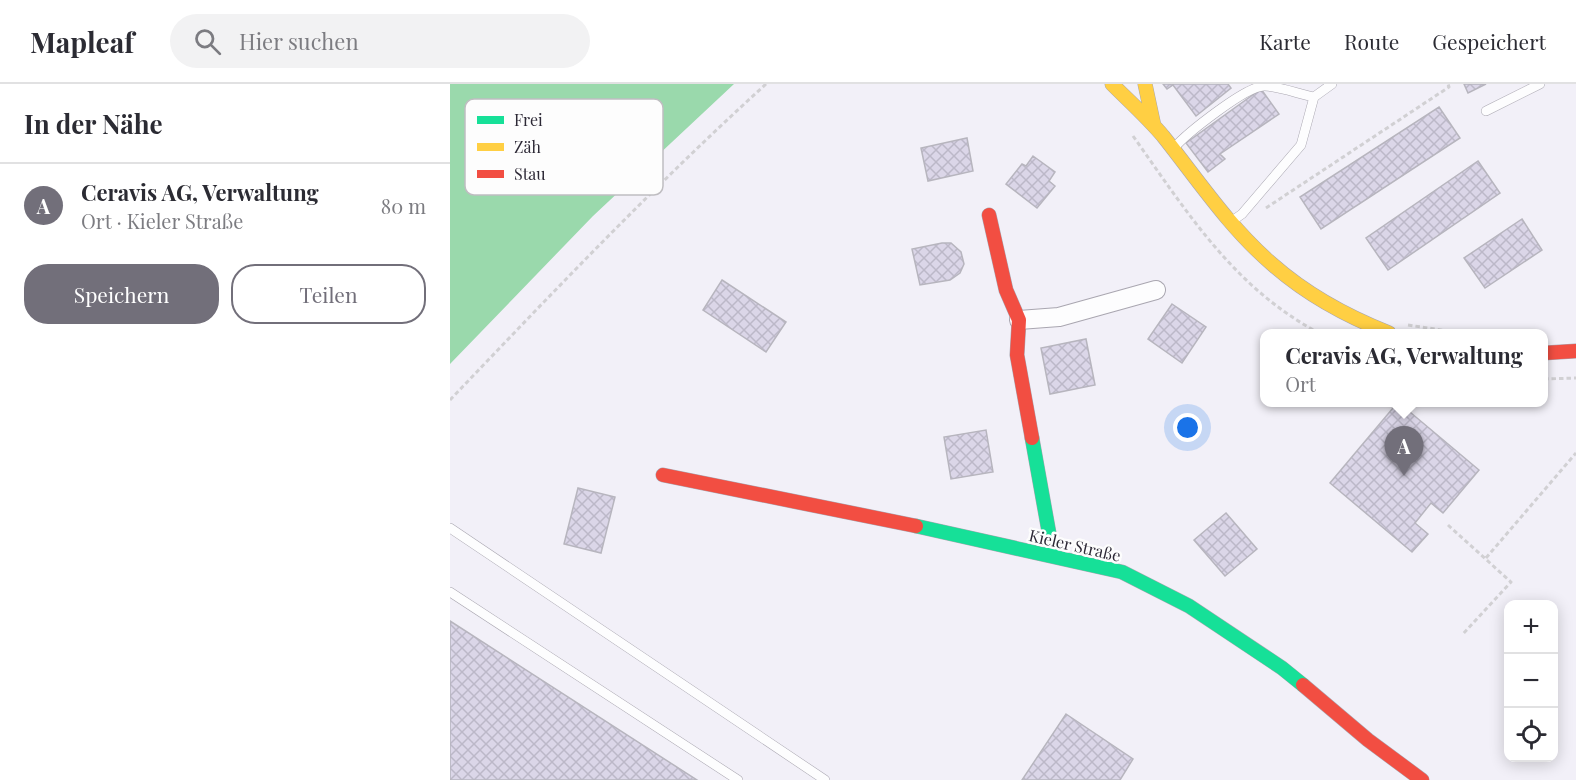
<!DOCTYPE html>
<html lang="de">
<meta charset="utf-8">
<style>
body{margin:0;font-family:"Playfair Display",serif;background:#f2f2f3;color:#2b2b33}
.controls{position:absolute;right:18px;bottom:18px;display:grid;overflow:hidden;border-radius:12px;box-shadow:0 3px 15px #0003}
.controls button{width:54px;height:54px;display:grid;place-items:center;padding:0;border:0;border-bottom:2px solid #e1e1e2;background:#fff;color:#2b2b33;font:30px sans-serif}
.you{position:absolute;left:738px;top:344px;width:21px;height:21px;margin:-15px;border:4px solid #fff;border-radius:50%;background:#1a73e8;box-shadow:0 0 0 9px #1a73e833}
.badge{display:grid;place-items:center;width:39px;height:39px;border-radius:50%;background:#726f7a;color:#fff;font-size:20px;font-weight:700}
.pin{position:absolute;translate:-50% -50px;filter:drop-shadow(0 2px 3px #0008)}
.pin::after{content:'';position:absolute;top:32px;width:21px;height:18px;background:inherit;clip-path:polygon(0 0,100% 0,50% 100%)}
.popup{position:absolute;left:810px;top:245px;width:288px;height:78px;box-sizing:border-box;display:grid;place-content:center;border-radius:12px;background:#fff;filter:drop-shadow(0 2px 4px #0005);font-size:20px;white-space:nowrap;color:#7c7c81}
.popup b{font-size:22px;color:#2b2b33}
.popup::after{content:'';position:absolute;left:50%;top:100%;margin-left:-12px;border:12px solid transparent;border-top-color:#fff}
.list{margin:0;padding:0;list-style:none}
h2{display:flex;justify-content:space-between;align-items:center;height:78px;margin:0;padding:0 24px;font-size:26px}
h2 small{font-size:20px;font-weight:400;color:#7c7c81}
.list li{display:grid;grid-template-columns:39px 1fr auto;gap:18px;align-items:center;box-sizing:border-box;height:84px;padding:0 24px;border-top:2px solid #e1e1e2}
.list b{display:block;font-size:22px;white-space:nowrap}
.list p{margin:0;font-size:20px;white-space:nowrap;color:#7c7c81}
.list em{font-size:20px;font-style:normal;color:#7c7c81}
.actions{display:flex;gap:12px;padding:18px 24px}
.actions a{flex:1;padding:14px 0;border:2px solid #726f7a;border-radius:24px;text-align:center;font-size:21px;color:#726f7a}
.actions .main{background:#726f7a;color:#fff}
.icon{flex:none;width:33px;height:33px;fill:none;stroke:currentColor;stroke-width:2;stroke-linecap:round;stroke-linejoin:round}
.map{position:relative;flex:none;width:1126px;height:696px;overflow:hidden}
header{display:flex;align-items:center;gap:36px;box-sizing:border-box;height:84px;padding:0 30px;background:#fff;border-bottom:2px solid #e1e1e2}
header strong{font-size:28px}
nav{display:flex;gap:33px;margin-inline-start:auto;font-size:21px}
.search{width:420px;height:54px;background:#f2f2f3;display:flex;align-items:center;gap:15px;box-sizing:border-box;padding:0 21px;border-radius:33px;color:#7c7c81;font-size:22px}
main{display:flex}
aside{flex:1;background:#fff}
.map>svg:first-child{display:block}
.water{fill:#9ad9ac}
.building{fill:url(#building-cross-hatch);stroke:#b7b5be;stroke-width:1.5}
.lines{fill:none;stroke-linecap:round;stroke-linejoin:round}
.lane-casing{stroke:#a9a6b0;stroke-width:10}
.street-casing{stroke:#a9a6b0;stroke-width:20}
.fast-casing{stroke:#a9a6b0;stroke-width:15}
.slow-casing{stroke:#a9a6b0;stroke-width:15}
.jam-casing{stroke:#a9a6b0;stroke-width:15}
.path{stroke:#d1d0d3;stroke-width:3;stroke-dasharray:4.5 3;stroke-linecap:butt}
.lane{stroke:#fdfdfe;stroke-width:9}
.street{stroke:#fdfdfe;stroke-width:18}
.fast{stroke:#16e098;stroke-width:14}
.slow{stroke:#ffcf43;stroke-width:14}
.jam{stroke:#f24e42;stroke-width:14}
.labels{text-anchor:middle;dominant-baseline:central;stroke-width:5;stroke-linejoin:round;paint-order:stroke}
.street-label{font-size:16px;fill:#2d2936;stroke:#fdfdfd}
.key{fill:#fdfdfd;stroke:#bfbdc1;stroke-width:1.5}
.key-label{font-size:16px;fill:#2d2936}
</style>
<header>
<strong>Mapleaf</strong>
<div class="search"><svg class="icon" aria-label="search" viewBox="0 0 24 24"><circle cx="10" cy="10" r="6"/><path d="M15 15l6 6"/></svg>Hier suchen</div>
<nav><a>Karte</a><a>Route</a><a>Gespeichert</a></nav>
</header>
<main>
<aside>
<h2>In der Nähe<small></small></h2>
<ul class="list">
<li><span class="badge">A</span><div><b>Ceravis AG, Verwaltung</b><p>Ort · Kieler Straße</p></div><em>80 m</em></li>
</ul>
<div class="actions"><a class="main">Speichern</a><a>Teilen</a></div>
</aside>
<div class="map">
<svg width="1126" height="696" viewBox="0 0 1126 696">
<defs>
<pattern id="building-cross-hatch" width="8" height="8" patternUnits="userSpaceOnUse" patternTransform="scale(1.5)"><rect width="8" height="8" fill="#dbd6e8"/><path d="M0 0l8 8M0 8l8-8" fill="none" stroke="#bcb8c8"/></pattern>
</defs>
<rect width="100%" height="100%" fill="#f2f0f8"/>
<path class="water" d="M0,0H284L143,132L0,280Z"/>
<path class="building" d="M713,0H778L781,4L746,32L723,1L717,5Z
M1014,0H1036L1018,9Z
M811,5L829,30L770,70L775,75L758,88L736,59Z
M989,23L1010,54L871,145L850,113Z
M517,54L523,87L478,97L471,64Z
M583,72L605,88L599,97L605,102L587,124L556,100L572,80L576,82Z
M1028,77L1050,109L938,186L916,154Z
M1072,135L1092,166L1035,204L1014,174Z
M492,159H501L511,168L514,180L510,189L500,196L470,201L462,165Z
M272,196L336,238L316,268L253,226Z
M722,220L756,243L732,279L698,255Z
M636,255L645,301L600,310L591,264Z
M948,318L1029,386L993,429L981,419L965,439L978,450L962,468L880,399Z
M536,346L543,388L501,395L494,353Z
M128,404L165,413L151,469L114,460Z
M776,429L807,465L775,492L744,456Z
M0,537L247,696H0Z
M616,630L683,675L670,696H572Z"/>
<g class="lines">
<g class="lane-casing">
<path id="lane" d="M1036,27L1090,0
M724,64C736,50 797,1 815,2C831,3 849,10 864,13
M782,137L792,130L851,61L864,13L882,0
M0,444L375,696
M0,508L288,696"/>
</g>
<g class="street-casing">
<path id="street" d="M569,236L609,233L706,206"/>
</g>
<g class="fast-casing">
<path id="fast" d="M582,354L603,471
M466,442L672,488L739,522L832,584L853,601"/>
</g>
<g class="slow-casing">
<path id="slow" d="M662,0C679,17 697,33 713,52C748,96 779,143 822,180C857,211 896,232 939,249
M695,0L704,42"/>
</g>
<g class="jam-casing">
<path id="jam" d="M539,131L556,206L569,236L567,271L582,354
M1094,269L1126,267
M213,391L466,442
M853,601L918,656L972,696"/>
</g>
<path class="path" d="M683,52C737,128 784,204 869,249
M816,124L999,3L998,0
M958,241L1011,249
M1094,295L1126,294
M0,316C103,208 206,100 316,0
M998,441L1061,498L1013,550
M1036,474L1126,369"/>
<use href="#lane" class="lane"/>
<use href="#street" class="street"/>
<use href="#fast" class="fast"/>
<use href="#slow" class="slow"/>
<use href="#jam" class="jam"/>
</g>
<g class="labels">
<g class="street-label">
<text transform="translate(625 461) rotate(13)">Kieler Straße</text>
</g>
</g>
<rect x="15" y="15" width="198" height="96" rx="9" class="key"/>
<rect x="27" y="32" width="27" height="8" fill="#16e098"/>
<rect x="27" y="59" width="27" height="8" fill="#ffcf43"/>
<rect x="27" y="86" width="27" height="8" fill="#f24e42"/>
<g class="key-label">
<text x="64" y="42">Frei</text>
<text x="64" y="69">Zäh</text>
<text x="64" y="96">Stau</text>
</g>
</svg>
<div class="controls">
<button>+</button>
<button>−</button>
<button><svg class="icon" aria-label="locate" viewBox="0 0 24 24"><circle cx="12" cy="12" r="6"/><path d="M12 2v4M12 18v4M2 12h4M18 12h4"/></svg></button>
</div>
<div class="you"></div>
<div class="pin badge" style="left:954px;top:392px">A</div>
<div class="popup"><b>Ceravis AG, Verwaltung</b>Ort</div>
</div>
</main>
